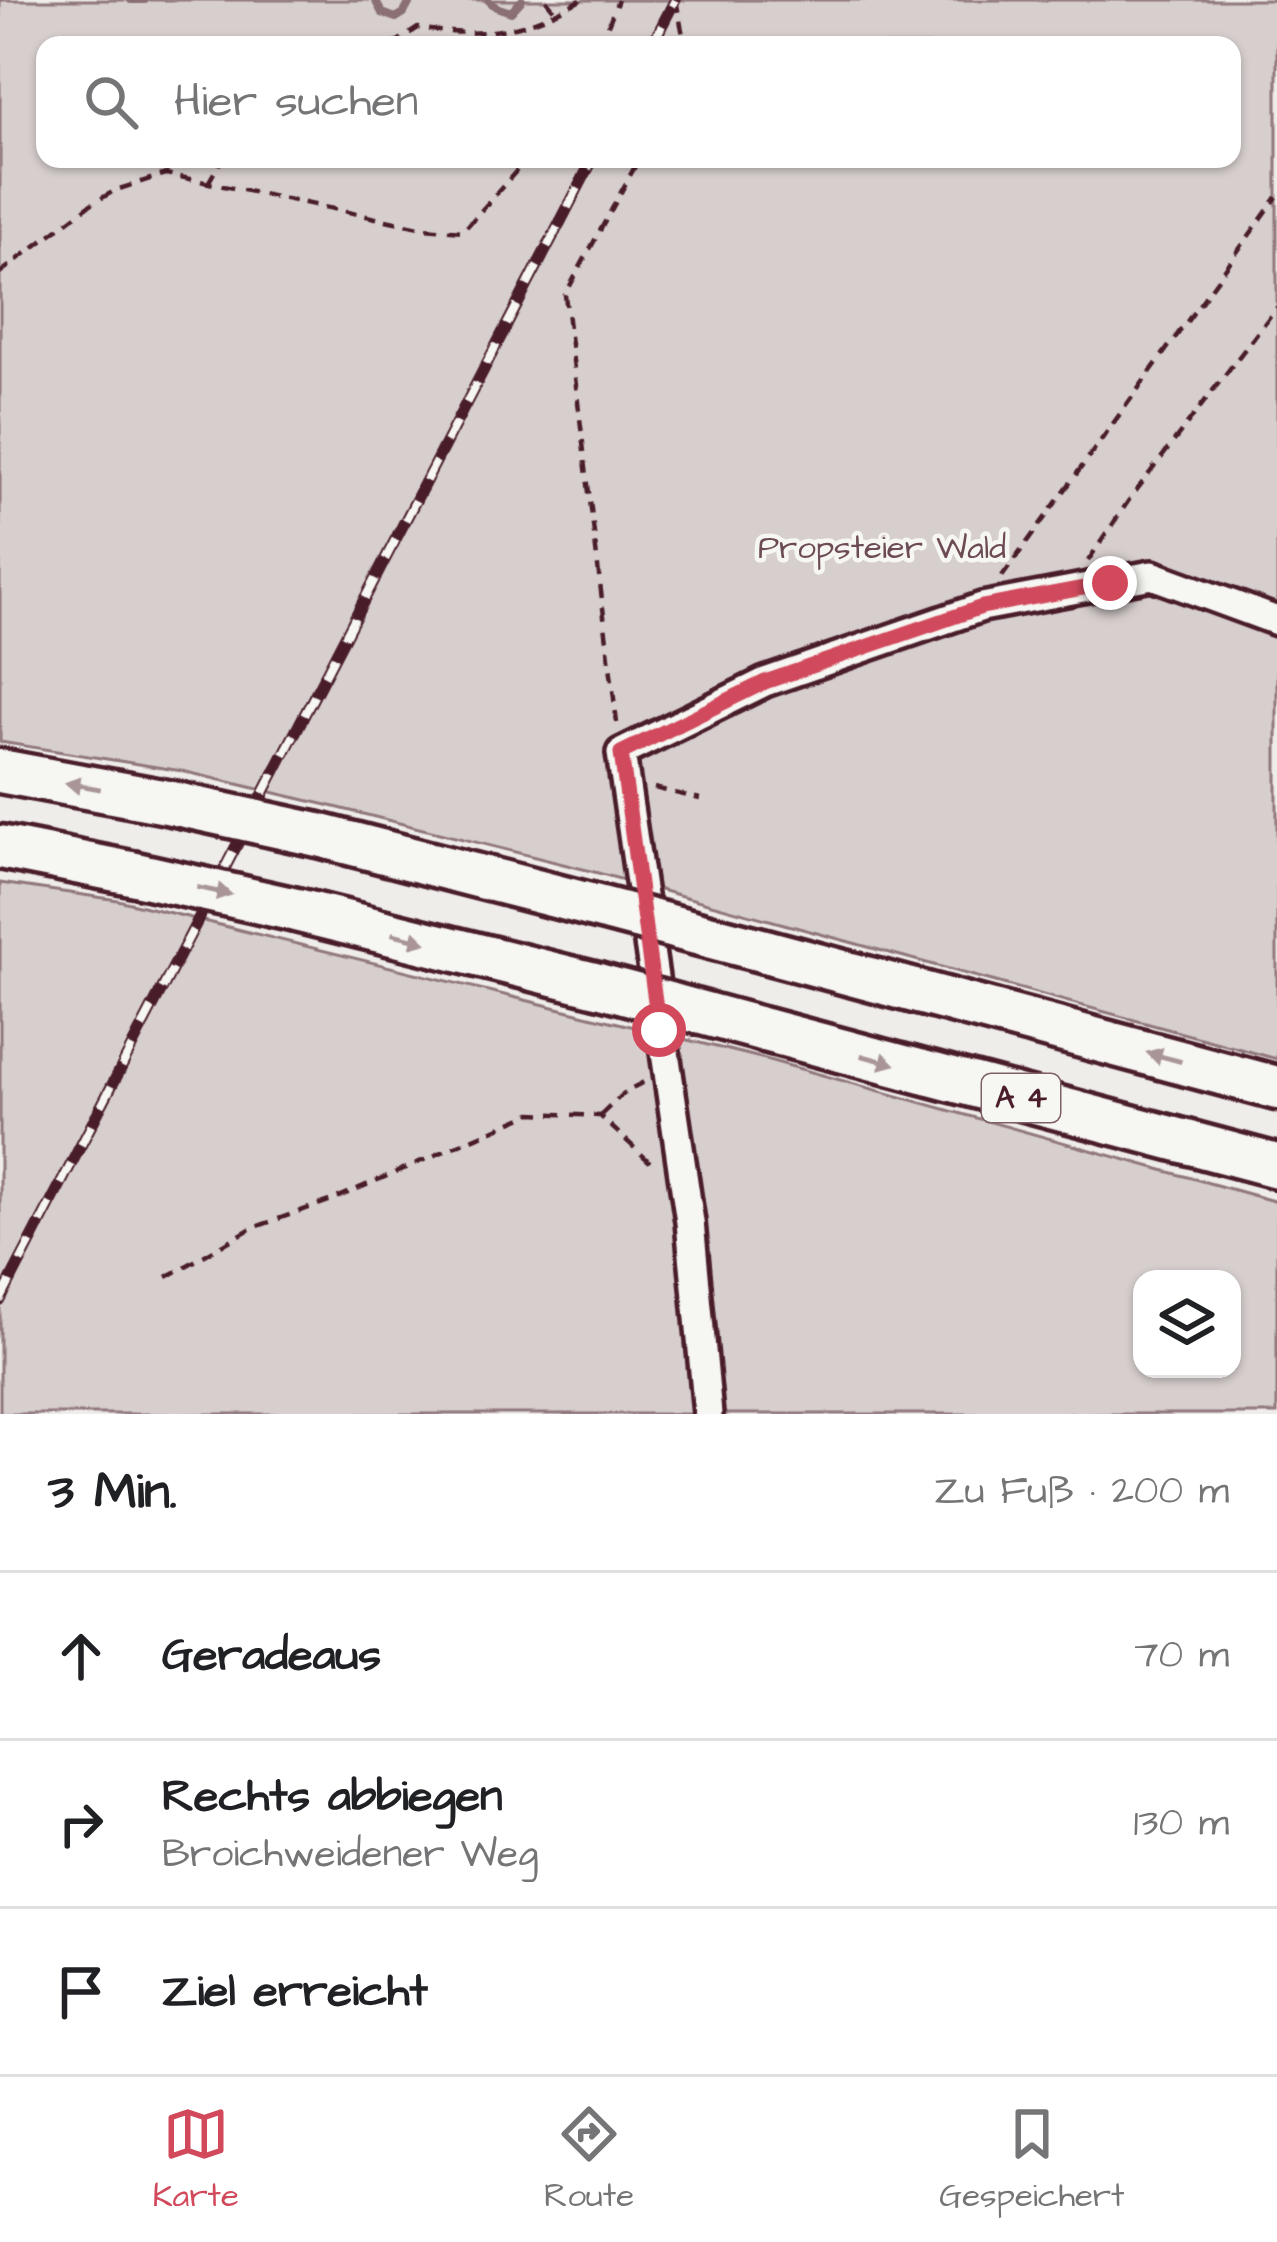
<!DOCTYPE html>
<html lang="de">
<meta charset="utf-8">
<style>
body{margin:0;font-family:"Architects Daughter",sans-serif;background:#f2f2f2;color:#202124}
.controls{position:absolute;right:36px;bottom:36px;display:grid;overflow:hidden;border-radius:24px;box-shadow:0 3px 9px #0004}
.controls button{width:108px;height:108px;display:grid;place-items:center;padding:0;border:0;border-bottom:3px solid #e0e0e0;background:#fff;color:#202124;font:60px sans-serif}
.stop{position:absolute;width:36px;height:36px;margin:-27px;border:9px solid #d1495b;border-radius:50%;background:#fff}
.stop.end{background:#d1495b;border-color:#fff;box-shadow:0 3px 12px #0008}
.list{margin:0;padding:0;list-style:none}
h2{display:flex;justify-content:space-between;align-items:center;height:156px;margin:0;padding:0 48px;font-size:51px}
h2 small{font-size:39px;font-weight:400;color:#757577}
.list li{display:grid;grid-template-columns:78px 1fr auto;gap:36px;align-items:center;box-sizing:border-box;height:168px;padding:0 48px;border-top:3px solid #e0e0e0}
.list b{display:block;font-size:45px;white-space:nowrap}
.list p{margin:0;font-size:39px;white-space:nowrap;color:#757577}
.list em{font-size:39px;font-style:normal;color:#757577}
.icon{flex:none;width:66px;height:66px;fill:none;stroke:currentColor;stroke-width:2;stroke-linecap:round;stroke-linejoin:round}
.map{position:relative;flex:none;width:1277px;height:1414px;overflow:hidden}
.search{position:absolute;background:#fff;box-shadow:0 3px 9px #0004;left:36px;right:36px;top:36px;height:132px;display:flex;align-items:center;gap:30px;box-sizing:border-box;padding:0 42px;border-radius:24px;color:#757577;font-size:45px}
.sheet{height:660px;background:#fff}
nav{display:flex;justify-content:space-around;align-items:center;box-sizing:border-box;height:168px;border-top:3px solid #e0e0e0;background:#fff;font-size:33px;color:#757577}
nav a{display:grid;justify-items:center;gap:6px}
nav .on{color:#d1495b}
.map>svg:first-child{display:block}
.green{fill:#d7cfce;stroke:#90777c;stroke-width:3;fill-rule:evenodd}
.lines{fill:none;stroke-linecap:round;stroke-linejoin:round}
.stream{stroke:#8a6f74;stroke-width:8}
.minor-casing{stroke:#4a1f2b;stroke-width:36}
.highway-casing{stroke:#4a1f2b;stroke-width:51}
.path{stroke:#4a1f2b;stroke-width:4.5;stroke-dasharray:12 9;stroke-linecap:butt}
.minor{stroke:#f6f6f2;stroke-width:27}
.highway{stroke:#f6f6f2;stroke-width:42}
.rail-casing{stroke:#4a1f2b;stroke-width:12}
.rail{stroke:#f6f6f2;stroke-width:8;stroke-dasharray:22;stroke-linecap:butt}
.highway-bridge-casing{stroke:#4a1f2b;stroke-width:51;stroke-linecap:butt}
.highway-bridge{stroke:#f6f6f2;stroke-width:42}
.oneway{fill:#a99598}
.route{stroke:#d1495b;stroke-width:15}
.labels{text-anchor:middle;dominant-baseline:central;stroke-width:9;stroke-linejoin:round;paint-order:stroke}
.shield{fill:#f6f6f2;stroke:#7e6067;stroke-width:3}
.shield-label{font-size:30px;font-weight:bold;fill:#4a1f2b}
.park-label{font-size:33px;fill:#6d4b54;stroke:#f6f6f2}
</style>
<div class="map">
<svg width="1277" height="1414" viewBox="0 0 1277 1414">
<rect width="100%" height="100%" fill="#efedea"/>
<filter id="ink" filterUnits="userSpaceOnUse"><feTurbulence type="fractalNoise" baseFrequency=".00833" numOctaves="2"/><feDisplacementMap in="SourceGraphic" scale="24" xChannelSelector="R" yChannelSelector="G"/><feConvolveMatrix kernelMatrix="1 2 1 2 8 2 1 2 1" color-interpolation-filters="sRGB"/></filter>
<g filter="url(#ink)">
<path class="green" d="M0,0H1277V1059L587,870L327,805L182,771L0,742ZM45,45H1232V159H45Z
M0,883L118,900L765,1059L1277,1202V1414H0ZM1142,1279H1232V1369H1142Z"/>
<g class="lines">
<path class="stream" d="M131,0H145
M375,0L382,13L396,18L404,13L411,0
M488,0L496,7L511,12L522,0"/>
<g class="minor-casing">
<path id="minor" d="M708,1414L690,1222L621,753L765,682L982,607L1152,575L1277,621"/>
</g>
<g class="highway-casing">
<path id="highway" d="M0,771L167,802
M318,835L590,905
M0,847L131,873
M296,910L598,985
M765,951L1277,1088
M765,1030L1277,1166"/>
</g>
<path class="path" d="M546,0L556,12
M676,0L685,45
M392,45L418,28C483,39 523,31 581,0
M600,45L618,0
M208,183L222,159
M0,273L91,204L116,190L166,174L424,228L463,231L527,159
M1088,561L1129,500L1277,307
M1002,577L1277,197
M617,723L565,295L639,159
M654,788L700,799
M601,1115L626,1091L644,1082
M167,1277L250,1229L332,1200L532,1113L600,1116L652,1164"/>
<use href="#minor" class="minor"/>
<use href="#highway" class="highway"/>
<g class="rail-casing">
<path id="rail" d="M652,45L675,0
M0,1301L593,159"/>
</g>
<use href="#rail" class="rail"/>
<g class="highway-bridge-casing">
<path id="highway-bridge" d="M167,802L318,835
M131,873L296,910
M590,905L765,951
M598,985L765,1030"/>
</g>
<use href="#highway-bridge" class="highway-bridge"/>
</g>
<defs><path id="oneway-solid" d="M-6-.8H1V-3.2L6.5 0L1 3.2V.8H-6Z" transform="scale(3)"/></defs>
<g class="oneway">
<use href="#oneway-solid" transform="translate(83 786) rotate(-170)"/>
<use href="#oneway-solid" transform="translate(214 891) rotate(12)"/>
<use href="#oneway-solid" transform="translate(409 938) rotate(14)"/>
<use href="#oneway-solid" transform="translate(1164 1057) rotate(-165)"/>
<use href="#oneway-solid" transform="translate(878 1060) rotate(15)"/>
</g>
</g>
<g class="lines" filter="url(#ink)">
<path class="route" d="M659,1030L621,753L765,682L982,607L1110,583"/>
</g>
<g class="labels">
<rect class="shield" x="982" y="1074" width="78" height="48" rx="9"/>
<g class="shield-label">
<text x="1021" y="1098">A 4</text>
</g>
<g class="park-label">
<text x="882" y="548">Propsteier Wald</text>
</g>
</g>
</svg>
<div class="controls">
<button><svg class="icon" aria-label="layers" viewBox="0 0 24 24"><path d="M12 4l9 5-9 5-9-5zM3 14l9 5 9-5"/></svg></button>
</div>
<div class="stop" style="left:659px;top:1030px"></div>
<div class="stop end" style="left:1110px;top:583px"></div>
<div class="search"><svg class="icon" aria-label="search" viewBox="0 0 24 24"><circle cx="10" cy="10" r="6"/><path d="M15 15l6 6"/></svg>Hier suchen</div>
</div>
<section class="sheet">
<h2>3 Min.<small>Zu Fuß · 200 m</small></h2>
<ul class="list">
<li><svg class="icon" aria-label="ahead" viewBox="0 0 24 24"><path d="M12 20V5M6 11l6-6 6 6"/></svg><div><b>Geradeaus</b></div><em>70 m</em></li>
<li><svg class="icon" aria-label="right" viewBox="0 0 24 24"><path d="M7 20v-9h11M14 6l5 5-5 5"/></svg><div><b>Rechts abbiegen</b><p>Broichweidener Weg</p></div><em>130 m</em></li>
<li><svg class="icon" aria-label="arrive" viewBox="0 0 24 24"><path d="M6 21V4h12l-3 4 3 4H6"/></svg><div><b>Ziel erreicht</b></div></li>
</ul>
</section>
<nav>
<a class="on"><svg class="icon" aria-label="map" viewBox="0 0 24 24"><path d="M3 6l6-2 6 2 6-2v14l-6 2-6-2-6 2zM9 4v14M15 6v14"/></svg>Karte</a>
<a><svg class="icon" aria-label="directions" viewBox="0 0 24 24"><path d="M12 3l9 9-9 9-9-9zM9 14v-3h6M13 9l2 2-2 2"/></svg>Route</a>
<a><svg class="icon" aria-label="saved" viewBox="0 0 24 24"><path d="M7 4h10v16l-5-4-5 4z"/></svg>Gespeichert</a>
</nav>
